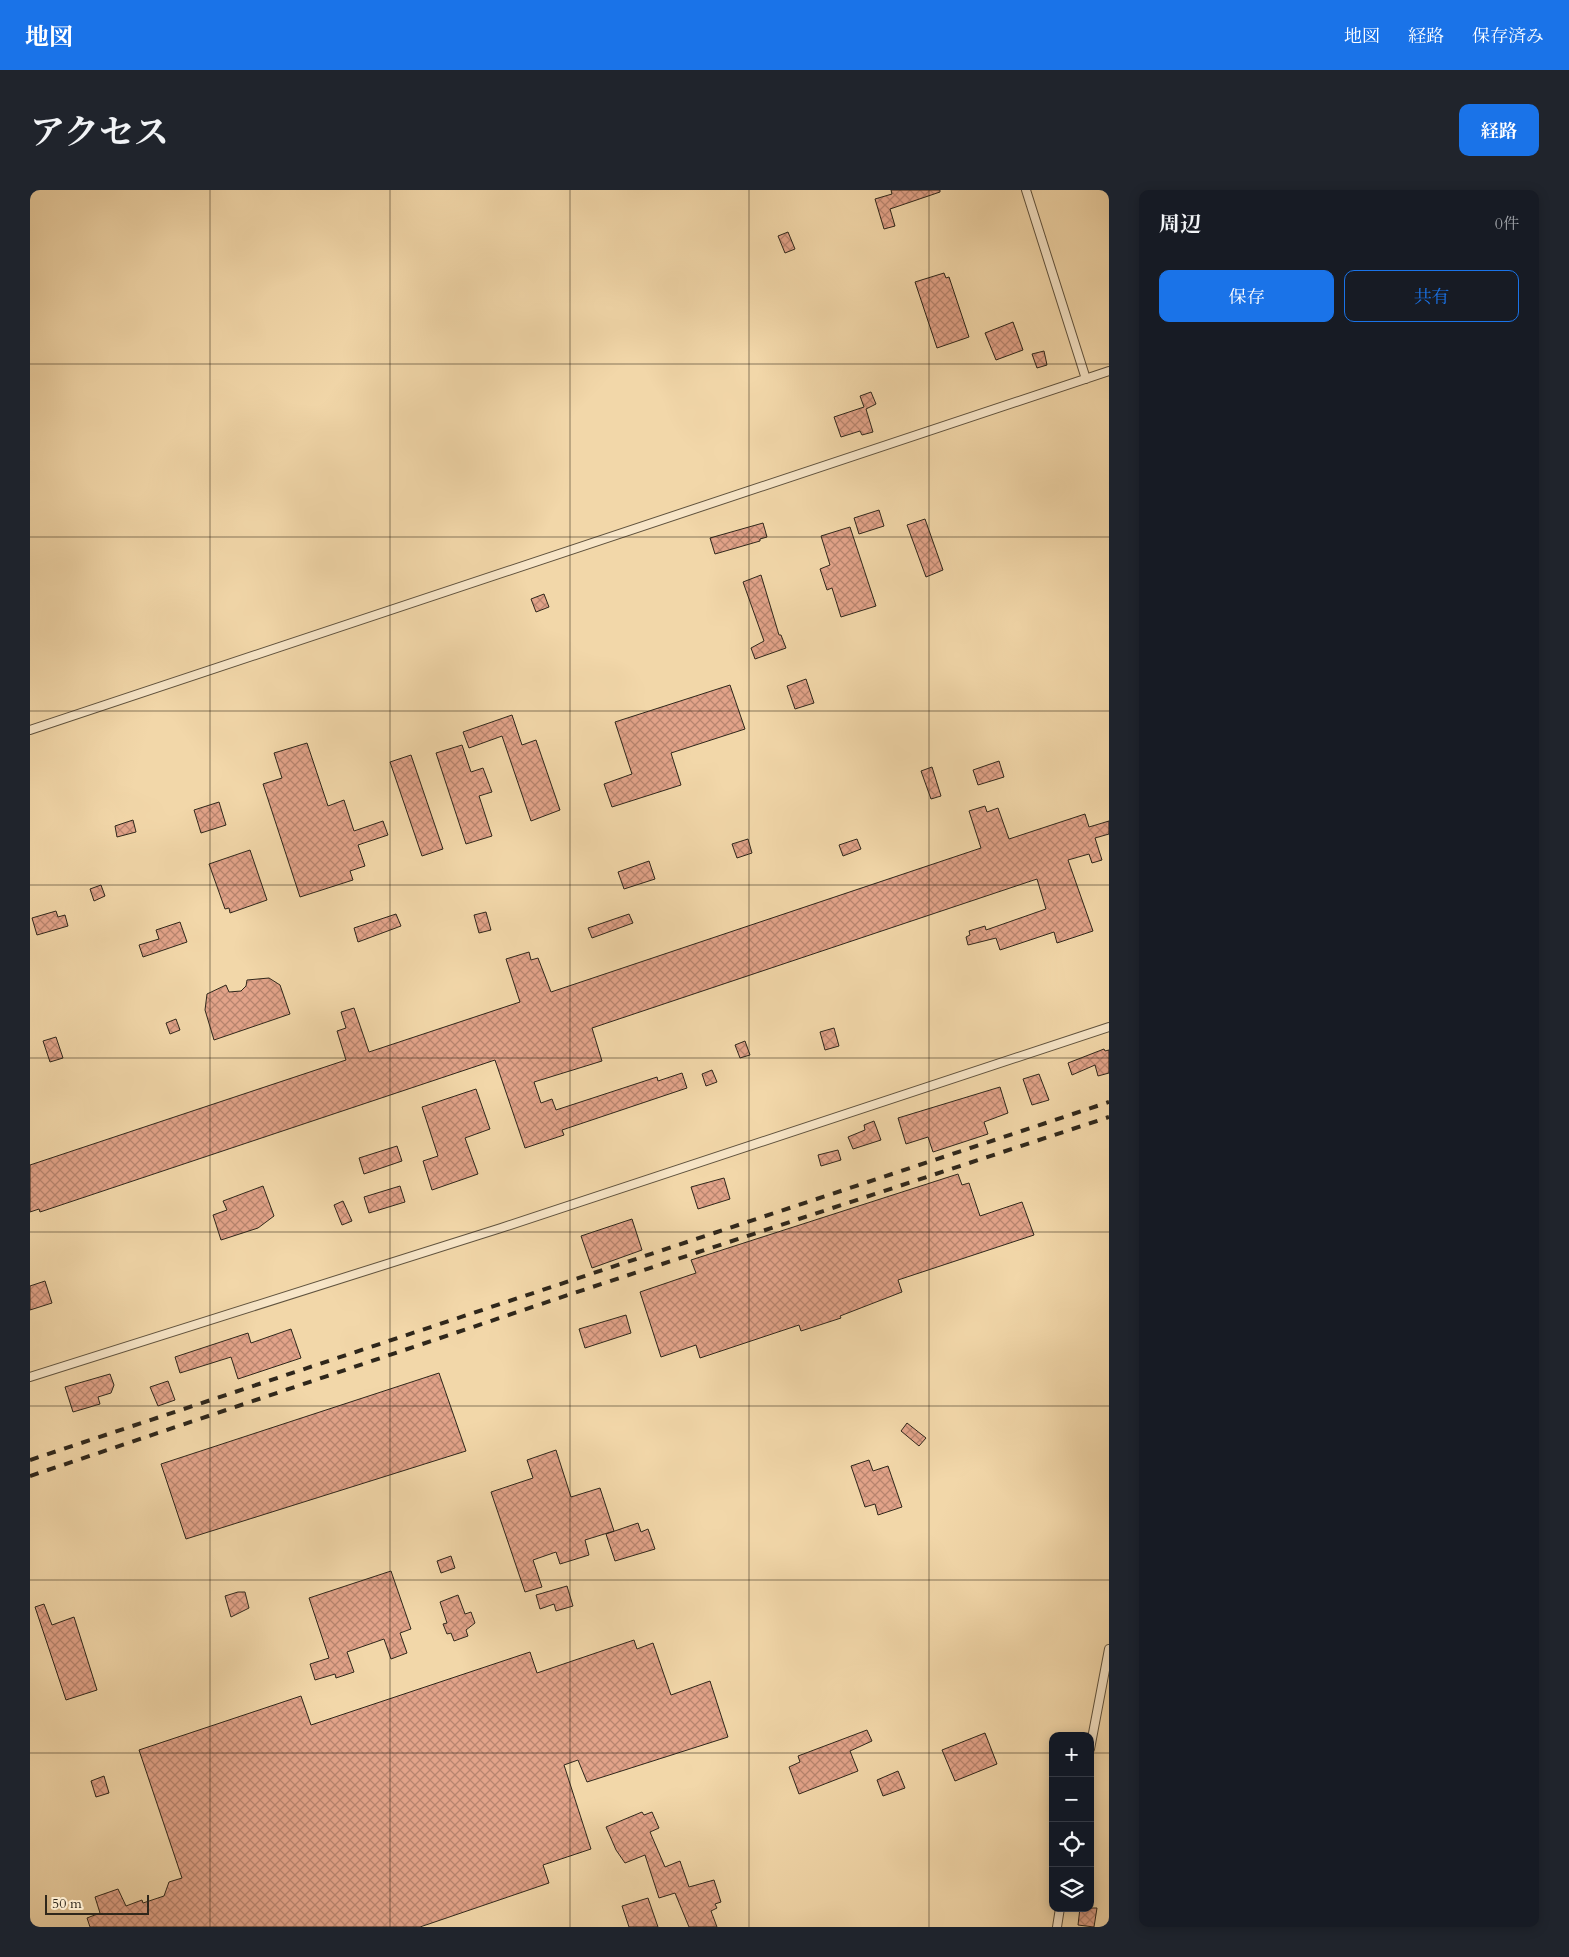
<!DOCTYPE html>
<html lang="ja">
<meta charset="utf-8">
<style>
body{margin:0;font-family:Cardo,"Noto Serif JP",serif;background:#20242c;color:#f1f3f6}
.controls{position:absolute;right:15px;bottom:15px;display:grid;overflow:hidden;border-radius:10px;box-shadow:0 2px 12px #0003}
.controls button{width:45px;height:45px;display:grid;place-items:center;padding:0;border:0;border-bottom:1px solid #363941;background:#171b24;color:#f1f3f6;font:25px sans-serif}
.scale{position:absolute;left:15px;bottom:12px;width:104px;box-sizing:border-box;padding-left:5px;border:2px solid #2f271b;border-top:0;font-size:14px;line-height:18px;white-space:nowrap;color:#2f271b;-webkit-text-stroke:4px #f7e5c7;paint-order:stroke}
.list{margin:0;padding:0;list-style:none}
h2{display:flex;justify-content:space-between;align-items:center;height:65px;margin:0;padding:0 20px;font-size:21px}
h2 small{font-size:16px;font-weight:400;color:#9ea1a6}
.actions{display:flex;gap:10px;padding:15px 20px}
.actions a{flex:1;padding:11px 0;border:1px solid #1a73e8;border-radius:10px;text-align:center;font-size:18px;color:#1a73e8}
.actions .main{background:#1a73e8;color:#fff}
.icon{flex:none;width:28px;height:28px;fill:none;stroke:currentColor;stroke-width:2;stroke-linecap:round;stroke-linejoin:round}
.map{position:relative;flex:none;width:1079px;height:1737px;overflow:hidden;border-radius:10px}
header{display:flex;align-items:center;gap:30px;box-sizing:border-box;height:70px;padding:0 25px;background:#1a73e8;color:#fff}
header strong{font-size:24px}
nav{display:flex;gap:28px;margin-inline-start:auto;font-size:18px}
.intro{display:flex;align-items:center;justify-content:space-between;box-sizing:border-box;height:120px;padding:0 30px}
h1{margin:0;font-size:35px}
.button{padding:12px 22px;border-radius:10px;background:#1a73e8;color:#fff;font-size:18px;font-weight:700}
main{display:flex;gap:30px;padding:0 30px}
aside{flex:1;background:#171b24;border-radius:10px;box-shadow:0 2px 12px #0003}
.map>svg:first-child{display:block}
.building{fill:url(#building-cross-hatch);stroke:#2f271b}
.lines{fill:none;stroke-linecap:round;stroke-linejoin:round}
.lane-casing{stroke:#60533e;stroke-width:10}
.lane{stroke:#f7e5c7;stroke-width:8}
.rail{stroke:#2f271b;stroke-width:4;stroke-dasharray:9 9;stroke-linecap:butt}
.grid{fill:none;stroke:#2f271b;stroke-width:1;stroke-opacity:0.55}
</style>
<header>
<strong>地図</strong>
<nav><a>地図</a><a>経路</a><a>保存済み</a></nav>
</header>
<div class="intro"><h1>アクセス</h1><a class="button">経路</a></div>
<main>
<div class="map">
<svg width="1079" height="1737" viewBox="0 0 1079 1737">
<defs>
<pattern id="building-cross-hatch" width="8" height="8" patternUnits="userSpaceOnUse" patternTransform="scale(1.25)"><rect width="8" height="8" fill="#e2a389"/><path d="M0 0l8 8M0 8l8-8" fill="none" stroke="#b8856f"/></pattern>
</defs>
<rect width="100%" height="100%" fill="#f2d7a9"/>
<filter id="stains"><feTurbulence type="fractalNoise" baseFrequency=".004" numOctaves="4"/><feColorMatrix values="0 0 0 0 .2 0 0 0 0 .09 0 0 0 0 .02 0 0 0 .5 -.17"/></filter>
<radialGradient id="worn" r=".72"><stop offset=".6" stop-color="#630" stop-opacity="0"/><stop offset="1" stop-color="#630" stop-opacity=".3"/></radialGradient>
<path class="building" d="M861,0H910V2L860,19L865,36L854,39L845,9L862,4Z
M758,42L765,59L755,63L748,46Z
M914,83L916,88L919,87L939,147L907,158L885,92Z
M983,132L993,160L966,170L955,143Z
M1014,161L1017,175L1007,178L1002,164Z
M841,202L846,214L836,219L843,242L832,245L830,241L811,247L804,227L834,217L830,206Z
M849,320L854,336L829,344L824,328Z
M895,329L913,380L896,387L877,335Z
M733,333L737,347L730,349V351L685,364L680,348Z
M820,337L846,416L811,427L802,398L797,400L790,379L800,375L791,346Z
M731,385L749,445H751L756,458L725,469L721,458L734,451L713,392Z
M514,404L519,417L506,422L501,409Z
M776,489L784,513L765,519L757,496Z
M700,495L715,539L641,563L651,595L582,617L574,594L602,584L585,532Z
M482,525L492,555L506,550L530,620L501,631L472,546L439,558L433,542Z
M277,553L298,616L314,610L324,641L353,631L358,645L328,655L335,676L320,681L323,690L270,707L233,594L252,588L244,563Z
M432,555L441,582L453,578L462,602L449,606L462,646L436,654L406,563Z
M381,565L413,659L392,666L360,572Z
M969,571L974,587L948,595L943,580Z
M902,577L911,606L901,609L891,581Z
M189,612L196,635L171,643L164,620Z
M955,616L957,622L968,618L979,649L1055,624L1059,637L1079,631V644L1065,648L1072,670L1062,673L1059,664L1038,670L1063,741L1027,753L1024,742L970,760L966,748L938,755L936,747L940,745L939,741L955,736L956,740L1016,719L1007,689L562,838L572,871L504,892L511,913L522,909L526,920L627,887L628,891L652,883L657,898L532,940L534,945L495,958L465,870L10,1022L9,1019L0,1022V975L316,870L307,841L316,838L311,822L324,818L339,862L490,812L476,769L499,762L501,770L508,768L521,802L951,658L939,621Z
M103,630L106,642L87,647L85,636Z
M718,649L722,663L707,668L702,654Z
M827,649L831,659L813,666L809,655Z
M220,660L237,710L200,723L199,718L195,719L179,674Z
M619,671L625,689L594,699L588,682Z
M71,695L75,706L64,711L60,699Z
M26,721L28,727L35,725L38,736L7,745L2,728Z
M456,722L461,740L449,743L444,725Z
M366,724L371,736L328,752L324,738Z
M599,724L603,733L562,748L558,738Z
M150,732L157,752L113,767L109,755L129,749L126,740Z
M239,788L250,795L260,824L184,850L175,820L177,804L196,795L199,802L211,801L216,796L217,790Z
M146,829L150,840L140,844L136,833Z
M804,838L809,856L795,860L790,842Z
M26,847L33,868L20,872L13,851Z
M715,851L720,865L710,868L705,855Z
M1074,859L1075,861L1079,860V883L1068,886L1065,875L1042,885L1038,873Z
M682,880L687,892L676,896L672,884Z
M1009,884L1019,910L1002,915L993,889Z
M970,897L978,923L954,932L958,944L903,962L898,947L876,954L868,928Z
M446,899L460,939L435,948L448,984L402,1000L393,971L408,966L392,917Z
M844,931L851,950L823,959L818,947L835,940L834,935Z
M367,956L372,971L334,984L329,968Z
M808,960L811,970L791,976L788,965Z
M928,984L932,995L939,993L950,1026L992,1012L1004,1045L868,1090L872,1102L810,1126L811,1128L771,1141L769,1135L670,1168L666,1155L631,1167L610,1102L666,1083L661,1070Z
M694,988L700,1009L668,1019L661,997Z
M233,996L244,1026L228,1038L191,1050L183,1025L197,1020L193,1011Z
M370,996L375,1012L339,1023L334,1007Z
M313,1011L322,1031L312,1035L304,1015Z
M602,1029L612,1060L562,1078L551,1046Z
M15,1091L22,1113L0,1120V1096Z
M596,1125L601,1143L555,1158L549,1139Z
M261,1139L271,1168L208,1189L201,1167L150,1183L145,1167L218,1143L221,1153Z
M409,1183L436,1261L156,1349L131,1274Z
M80,1184L84,1195L81,1203L68,1207L70,1214L43,1222L35,1197Z
M138,1191L145,1210L128,1216L120,1197Z
M877,1233L896,1248L889,1256L871,1241Z
M526,1260L541,1307L570,1298L584,1341L555,1350L559,1365L530,1374L526,1362L503,1370L512,1397L495,1402L461,1302L503,1288L497,1270Z
M839,1270L843,1281L858,1276L872,1317L848,1325L845,1314L835,1317L821,1276Z
M608,1333L611,1342L618,1339L625,1359L585,1371L576,1344Z
M421,1366L425,1378L411,1383L407,1371Z
M361,1381L381,1439L370,1443L377,1463L361,1469L354,1449L317,1462L324,1482L306,1488L305,1484L285,1490L280,1474L299,1468L279,1408Z
M537,1396L543,1416L526,1421L524,1414L510,1419L506,1405Z
M208,1402H215L219,1418L201,1427L195,1406Z
M428,1405L435,1424L441,1422L445,1433L436,1440L438,1446L424,1451L421,1443L417,1444L413,1434L417,1433L410,1412Z
M14,1414L22,1435L44,1427L67,1500L36,1510L5,1417Z
M604,1450L607,1459L623,1453L641,1505L680,1491L698,1547L557,1592L548,1570L534,1575L561,1659L513,1675L519,1693L390,1737H60L57,1728L70,1723L65,1707L88,1699L96,1716L112,1710L113,1713L134,1706L139,1692L152,1688L109,1560L271,1506L281,1535L500,1462L507,1483Z
M837,1540L842,1551L820,1561L828,1581L769,1604L759,1577L770,1572L768,1566Z
M955,1543L967,1574L925,1591L912,1560Z
M868,1581L875,1598L853,1606L847,1590Z
M74,1586L79,1603L66,1607L61,1591Z
M612,1622L614,1625L622,1622L629,1638L620,1642L635,1677L650,1671L659,1697L684,1690L691,1712L685,1714L687,1718L681,1721L687,1737H659L645,1703L629,1708L615,1665L595,1673L586,1660L576,1637Z
M618,1708L628,1737H599L592,1716Z
M1050,1718H1067L1064,1737L1048,1735Z"/>
<g class="lines">
<g class="lane-casing">
<path id="lane" d="M996,0L1056,189
M0,540L1079,181
M0,1187L471,1038L1079,837
M1060,1559L1079,1459
M1027,1737L1030,1718"/>
</g>
<use href="#lane" class="lane"/>
<path class="rail" d="M0,1270L1079,912
M0,1286L541,1104L1079,927"/>
</g>
<path class="grid" d="M180,0V1737M360,0V1737M540,0V1737M719,0V1737M899,0V1737M0,174H1079M0,347H1079M0,521H1079M0,695H1079M0,868H1079M0,1042H1079M0,1216H1079M0,1390H1079M0,1563H1023M1060,1563H1079"/>
<rect width="100%" height="100%" filter="url(#stains)"/>
<rect width="100%" height="100%" fill="url(#worn)"/>
</svg>
<div class="controls">
<button>+</button>
<button>−</button>
<button><svg class="icon" aria-label="locate" viewBox="0 0 24 24"><circle cx="12" cy="12" r="6"/><path d="M12 2v4M12 18v4M2 12h4M18 12h4"/></svg></button>
<button><svg class="icon" aria-label="layers" viewBox="0 0 24 24"><path d="M12 4l9 5-9 5-9-5zM3 14l9 5 9-5"/></svg></button>
</div>
<div class="scale">50 m</div>
</div>
<aside>
<h2>周辺<small>0件</small></h2>
<ul class="list">
</ul>
<div class="actions"><a class="main">保存</a><a>共有</a></div>
</aside>
</main>
